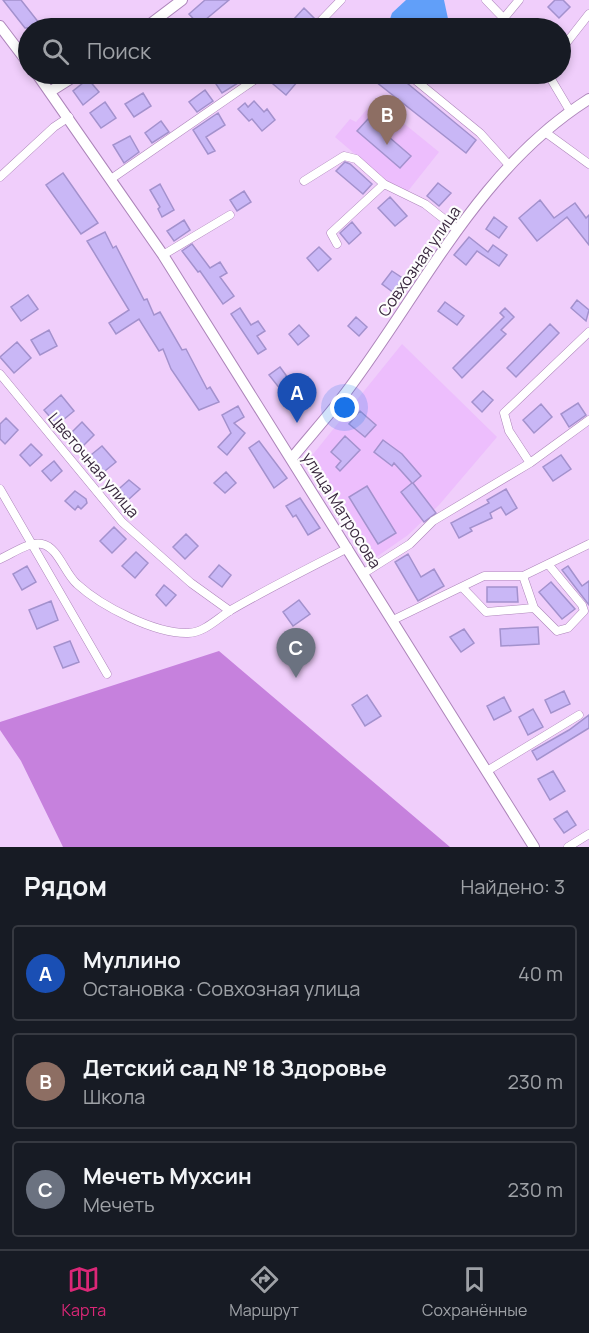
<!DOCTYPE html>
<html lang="ru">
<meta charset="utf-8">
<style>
body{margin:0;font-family:Manrope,sans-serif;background:#20242c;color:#f1f3f6}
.you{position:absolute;left:345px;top:408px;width:21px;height:21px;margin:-15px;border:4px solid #fff;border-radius:50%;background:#1a73e8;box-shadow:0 0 0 9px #1a73e833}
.badge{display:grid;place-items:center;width:39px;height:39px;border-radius:50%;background:#db2777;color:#fff;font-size:20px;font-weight:700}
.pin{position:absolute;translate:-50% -50px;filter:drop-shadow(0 2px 3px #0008)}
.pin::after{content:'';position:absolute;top:32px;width:21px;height:18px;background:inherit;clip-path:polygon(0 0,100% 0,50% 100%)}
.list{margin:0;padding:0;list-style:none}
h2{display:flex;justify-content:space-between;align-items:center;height:78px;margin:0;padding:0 24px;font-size:26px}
h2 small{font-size:20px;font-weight:400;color:#9ea1a6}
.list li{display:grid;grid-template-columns:39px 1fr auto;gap:18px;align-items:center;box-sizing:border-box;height:96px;margin:0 12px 12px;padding:0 12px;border:2px solid #363941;border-radius:6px}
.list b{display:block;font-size:22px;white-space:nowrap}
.list p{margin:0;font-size:20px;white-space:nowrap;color:#9ea1a6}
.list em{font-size:20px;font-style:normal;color:#9ea1a6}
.icon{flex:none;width:33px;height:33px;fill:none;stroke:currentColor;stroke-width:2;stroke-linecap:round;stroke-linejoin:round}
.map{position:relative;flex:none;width:589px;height:847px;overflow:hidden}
.search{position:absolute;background:#171b24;box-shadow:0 3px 9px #0003;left:18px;right:18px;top:18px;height:66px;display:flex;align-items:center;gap:15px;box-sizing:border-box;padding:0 21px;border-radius:33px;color:#9ea1a6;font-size:22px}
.sheet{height:402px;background:#171b24}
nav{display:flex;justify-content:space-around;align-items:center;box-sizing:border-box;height:84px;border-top:2px solid #363941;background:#171b24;font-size:16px;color:#9ea1a6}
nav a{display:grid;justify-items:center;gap:3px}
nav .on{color:#db2777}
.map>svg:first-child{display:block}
.built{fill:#edbefd}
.forest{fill:#c681dd}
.water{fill:#619ff9}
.building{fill:#c9b7f6;stroke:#a391cd;stroke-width:1.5}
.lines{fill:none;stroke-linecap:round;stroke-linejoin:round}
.street-casing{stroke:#ad85ba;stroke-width:9}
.secondary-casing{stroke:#ad85ba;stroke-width:12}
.street{stroke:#fff;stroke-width:8}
.secondary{stroke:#fff;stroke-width:10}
.labels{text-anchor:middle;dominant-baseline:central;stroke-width:4.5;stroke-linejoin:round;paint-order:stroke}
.street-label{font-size:16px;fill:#3a293f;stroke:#fdfdfd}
</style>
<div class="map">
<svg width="589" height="847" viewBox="0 0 589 847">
<rect width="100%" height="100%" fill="#f0cefb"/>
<path class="built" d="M375,100L439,152L404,196L335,137L350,119L356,122Z
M402,344L497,437L439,505L408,535L375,558L310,458Z"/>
<path class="forest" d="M219,651L450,847H63L21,761L0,730V722Z"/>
<path class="water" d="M406,0H444L450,28H387L392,13Z"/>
<path class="building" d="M3,0H21L43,28H25Z
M205,0H229L199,25L189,14Z
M555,0H563L570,7L559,18L548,7Z
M304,8L314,18L304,28L294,19Z
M226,74H233L238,83L222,93L214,81Z
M283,74H304L286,95L273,84Z
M366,74H396L476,140L466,153Z
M88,79L99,92L83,105L73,91Z
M205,90L213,101L197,112L189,102Z
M143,93L151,106L134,117L125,104Z
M254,101L264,112L267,109L275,120L262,131L252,119L249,121L238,109L245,103L248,107Z
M105,102L116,118L101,128L90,113Z
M218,113L225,125L206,137L215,151L208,154L193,130Z
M368,119L411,156L400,168L357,131Z
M161,121L169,132L152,143L145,133Z
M130,136L139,152L124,163L113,145Z
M345,162L350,164L372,184L363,194L336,171Z
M63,173L98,223L81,234L46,185Z
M438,183L451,193L439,206L427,196Z
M160,184L174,210L162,217L158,209L160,207L150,190Z
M244,191L251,202L237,211L230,200Z
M390,197L407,216L395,226L378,208Z
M540,200L554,218L575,203L586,218L589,215V245L567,217L537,241L519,218Z
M494,217L507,227L499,238L486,229Z
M184,220L190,230L174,241L167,231Z
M352,222L361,233L349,244L340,233Z
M105,232L113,248L116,246L144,300L147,299L154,315L160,312L182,350L186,349L207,389L210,387L219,402L199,410L171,369L163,349L159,351L139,319L116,334L109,323L129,310L87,241Z
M469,237L488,252L493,245L507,255L499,266L477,251L466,265L454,255Z
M192,244L210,268L220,262L227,273L220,277L234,296L223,304L200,271L198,272L182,251Z
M319,247L331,259L318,271L307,258Z
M392,271L404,279L394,293L382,284Z
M28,295L38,309L21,321L11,307Z
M577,300L589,310L586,321L571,308Z
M445,302L464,316L457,325L438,311Z
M240,308L251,325L258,321L265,331L257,336L266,349L258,354L231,314Z
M505,308L514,317L501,330L506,334L462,378L453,368L504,317L500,313Z
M356,317L367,327L359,336L348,326Z
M550,324L559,333L516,377L507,368Z
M299,325L309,336L298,345L289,334Z
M49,330L57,346L40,355L31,340Z
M17,342L31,358L14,373L0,357Z
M280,367L291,382L293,381L305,402L296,409L269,375Z
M483,391L493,400L482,412L472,402Z
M61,395L74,411L57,425L44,410Z
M578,403L586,415L569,427L561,414Z
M541,404L552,417L534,433L523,420Z
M238,406L244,417L234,423L245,433L227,455L218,447L231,433L222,415Z
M360,411L376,425L365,437L349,424Z
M6,418L18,430L5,444L0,439V424Z
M82,422L94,435L80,449L68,436Z
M345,436L360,450L340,471L336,467L341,461L331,452Z
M383,440L402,454L421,476L413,483L436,513L424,522L401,492L412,483L394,463L392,466L374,452Z
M259,441L287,478L274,488L249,448Z
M31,444L42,455L30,466L20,455Z
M102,446L116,462L100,475L86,459Z
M561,455L571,469L553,481L543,467Z
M54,461L62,471L51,481L42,471Z
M226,472L236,483L225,493L214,483Z
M129,480L140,489L128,500L123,494L117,499L113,494Z
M367,486L396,533L378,544L349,497Z
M506,489L517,508L506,515L501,507L490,513L492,518L470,528L472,531L459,538L451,523L489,503L487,500Z
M75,491L86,499L87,503L81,509L78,506L75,510L65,501Z
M300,498L320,528L308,535L296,515L293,517L286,506Z
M114,527L126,539L112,553L100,541Z
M186,534L198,546L185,559L173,547Z
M136,552L148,563L135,578L122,566Z
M408,554L421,577L434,569L444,586L418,601L395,562Z
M219,565L231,575L222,587L209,577Z
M27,566L36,582L22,590L13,574Z
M568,566L582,586L589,581V605L562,570Z
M551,582L575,609L562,619L539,592Z
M164,585L176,595L166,606L156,595Z
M487,587H517L518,602H487Z
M299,600L310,614L293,626L283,612Z
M51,601L58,620L37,629L29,610Z
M538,627L539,644L501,646L500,629Z
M464,629L474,643L461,652L450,637Z
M70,641L79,662L63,668L54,647Z
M564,691L570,704L551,713L545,700Z
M367,695L381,716L365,726L352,705Z
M504,697L511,711L494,720L487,706Z
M533,709L543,727L528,735L519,717Z
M589,715V728L537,760L532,751L569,730Z
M553,771L565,791L550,800L538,779Z
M567,811L576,825L564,833L554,819Z"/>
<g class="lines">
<g class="street-casing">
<path id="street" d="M486,0L513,28
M504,18L519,0
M314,28L341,0
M560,51L589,14
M408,74L480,133L509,165
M548,74L570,111
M545,132L589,164
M0,177L54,127L69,117
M111,179L263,74
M304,181L344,156L356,159L384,184L425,204L458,230
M337,244L331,233L384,184
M163,255L230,215
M0,374L122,522L191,583L230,611
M530,463L509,431L504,413L589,332
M0,489L107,674
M0,559C12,554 29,541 42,544C58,547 65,574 77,584C101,606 155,634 188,633C204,633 218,618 231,610C269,588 309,568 348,548
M364,573L410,544L433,521L530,463L589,420
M462,587L486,612L534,608L523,576
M534,608L557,631L568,628L584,611L582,605L548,564
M393,620L484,576H523L589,544
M487,771L579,715
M568,847L589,834"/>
</g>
<g class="secondary-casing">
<path id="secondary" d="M0,26L28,63
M145,28L182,0
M37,74L163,255L534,847
M51,91L78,74
M292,458C310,436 330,414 347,391C423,290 479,168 589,99"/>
</g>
<use href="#street" class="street"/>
<use href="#secondary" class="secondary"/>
</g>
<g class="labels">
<g class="street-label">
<text transform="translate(419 261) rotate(-55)">Совхозная улица</text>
<text transform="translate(94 465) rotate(50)">Цветочная улица</text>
<text transform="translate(342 510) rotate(58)">улица Матросова</text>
</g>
</g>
</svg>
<div class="you"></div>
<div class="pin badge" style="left:297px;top:423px;background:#1a4fb4">A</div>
<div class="pin badge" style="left:387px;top:145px;background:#8d6e63">B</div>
<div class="pin badge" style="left:296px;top:678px;background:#6b7280">C</div>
<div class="search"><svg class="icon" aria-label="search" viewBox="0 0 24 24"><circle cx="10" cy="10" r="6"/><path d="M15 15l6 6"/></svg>Поиск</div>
</div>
<section class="sheet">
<h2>Рядом<small>Найдено: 3</small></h2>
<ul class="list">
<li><span class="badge" style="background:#1a4fb4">A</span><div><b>Муллино</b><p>Остановка · Совхозная улица</p></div><em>40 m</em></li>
<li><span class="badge" style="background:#8d6e63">B</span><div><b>Детский сад № 18 Здоровье</b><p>Школа</p></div><em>230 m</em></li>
<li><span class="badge" style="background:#6b7280">C</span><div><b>Мечеть Мухсин</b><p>Мечеть</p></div><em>230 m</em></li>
</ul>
</section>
<nav>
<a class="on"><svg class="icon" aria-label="map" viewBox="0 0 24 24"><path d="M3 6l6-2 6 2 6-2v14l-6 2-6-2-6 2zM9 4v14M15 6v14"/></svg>Карта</a>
<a><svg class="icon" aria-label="directions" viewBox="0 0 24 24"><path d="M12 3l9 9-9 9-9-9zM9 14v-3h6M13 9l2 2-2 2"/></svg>Маршрут</a>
<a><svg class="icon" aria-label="saved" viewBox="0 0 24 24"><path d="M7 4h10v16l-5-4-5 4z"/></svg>Сохранённые</a>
</nav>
